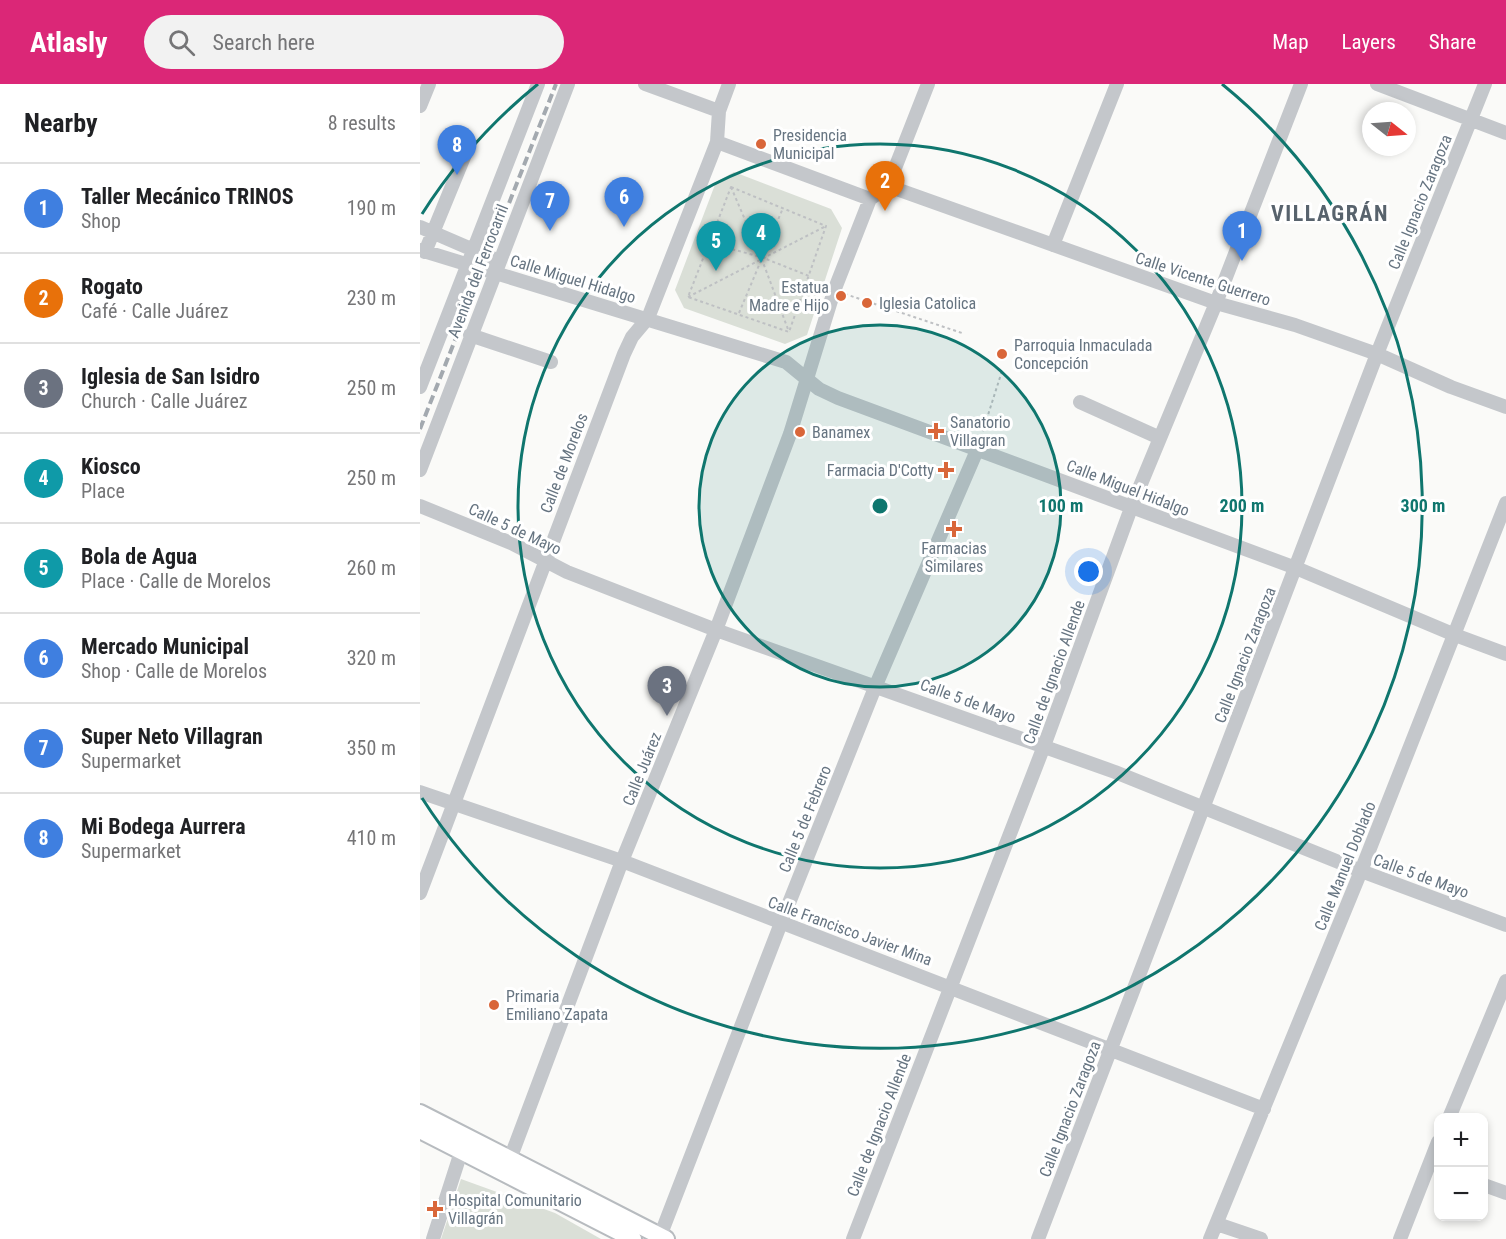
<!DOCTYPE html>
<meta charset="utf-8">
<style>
body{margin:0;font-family:"Roboto Condensed",sans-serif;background:#f2f2f2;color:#202124}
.controls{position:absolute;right:18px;bottom:18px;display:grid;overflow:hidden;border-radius:12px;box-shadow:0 3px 9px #0003}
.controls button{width:54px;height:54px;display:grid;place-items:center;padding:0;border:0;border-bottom:2px solid #e0e0e0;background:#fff;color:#202124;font:30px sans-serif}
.compass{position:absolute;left:942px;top:18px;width:54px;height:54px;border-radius:50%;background:#fff;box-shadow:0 3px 9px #0003;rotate:107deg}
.you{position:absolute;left:669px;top:488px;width:21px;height:21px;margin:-15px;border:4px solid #fff;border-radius:50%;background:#1a73e8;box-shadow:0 0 0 9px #1a73e833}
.badge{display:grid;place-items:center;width:39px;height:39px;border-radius:50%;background:#db2777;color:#fff;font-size:20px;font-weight:700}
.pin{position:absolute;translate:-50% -50px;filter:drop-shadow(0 2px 3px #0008)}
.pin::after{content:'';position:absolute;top:32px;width:21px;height:18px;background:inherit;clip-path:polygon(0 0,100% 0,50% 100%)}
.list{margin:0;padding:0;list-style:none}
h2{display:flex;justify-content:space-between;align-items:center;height:78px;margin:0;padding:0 24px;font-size:26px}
h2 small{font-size:20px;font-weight:400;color:#757577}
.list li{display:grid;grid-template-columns:39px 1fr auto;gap:18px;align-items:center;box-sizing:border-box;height:90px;padding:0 24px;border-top:2px solid #e0e0e0}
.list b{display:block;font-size:22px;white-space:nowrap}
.list p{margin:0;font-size:20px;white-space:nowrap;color:#757577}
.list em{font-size:20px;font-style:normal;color:#757577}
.icon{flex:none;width:33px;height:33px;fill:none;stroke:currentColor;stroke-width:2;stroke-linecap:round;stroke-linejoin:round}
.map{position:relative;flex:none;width:1086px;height:1155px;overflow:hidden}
header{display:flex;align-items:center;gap:36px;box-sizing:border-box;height:84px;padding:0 30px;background:#db2777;color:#fff}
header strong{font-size:28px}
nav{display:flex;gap:33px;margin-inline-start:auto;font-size:21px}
.search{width:420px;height:54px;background:#f2f2f2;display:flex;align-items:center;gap:15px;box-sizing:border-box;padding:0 21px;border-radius:33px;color:#757577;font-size:22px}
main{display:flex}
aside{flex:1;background:#fff}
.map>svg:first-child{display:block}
.green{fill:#dadfd7}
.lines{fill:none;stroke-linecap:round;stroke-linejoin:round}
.major-casing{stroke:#b7bbbf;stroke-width:20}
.path{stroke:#bec0c3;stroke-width:2;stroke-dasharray:3 3;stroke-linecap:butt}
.minor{stroke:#c4c7cb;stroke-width:14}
.major{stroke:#fff;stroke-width:16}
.rail{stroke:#a3a9af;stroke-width:4;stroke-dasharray:9 4.5;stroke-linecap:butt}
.ring{fill:none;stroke:#0f766e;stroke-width:3}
.poi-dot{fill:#d96639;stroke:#fff;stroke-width:2}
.labels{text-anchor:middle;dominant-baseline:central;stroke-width:6;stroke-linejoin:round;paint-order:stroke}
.poi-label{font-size:16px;fill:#667481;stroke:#fff;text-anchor:start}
.street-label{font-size:16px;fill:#667481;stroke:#fff}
.district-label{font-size:22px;font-weight:bold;letter-spacing:1.5px;fill:#58636d;stroke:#fff}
.centre{fill:#0f766e;stroke:#fff;stroke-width:3}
.ring-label{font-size:18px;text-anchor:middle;font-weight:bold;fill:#0f766e;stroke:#fff;stroke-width:6;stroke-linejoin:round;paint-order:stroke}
</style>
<header>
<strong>Atlasly</strong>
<div class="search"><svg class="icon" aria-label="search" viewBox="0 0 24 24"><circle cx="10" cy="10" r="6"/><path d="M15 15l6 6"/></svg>Search here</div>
<nav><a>Map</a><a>Layers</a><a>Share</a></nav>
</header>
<main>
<aside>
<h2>Nearby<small>8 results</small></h2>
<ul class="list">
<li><span class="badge" style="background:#3f7fe0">1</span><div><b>Taller Mecánico TRINOS</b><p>Shop</p></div><em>190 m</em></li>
<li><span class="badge" style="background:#e8710a">2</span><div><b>Rogato</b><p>Café · Calle Juárez</p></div><em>230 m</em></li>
<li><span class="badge" style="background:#6b7280">3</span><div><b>Iglesia de San Isidro</b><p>Church · Calle Juárez</p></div><em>250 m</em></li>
<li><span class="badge" style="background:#0f9aa8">4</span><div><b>Kiosco</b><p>Place</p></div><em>250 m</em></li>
<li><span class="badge" style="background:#0f9aa8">5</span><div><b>Bola de Agua</b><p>Place · Calle de Morelos</p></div><em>260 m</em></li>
<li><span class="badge" style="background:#3f7fe0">6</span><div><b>Mercado Municipal</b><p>Shop · Calle de Morelos</p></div><em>320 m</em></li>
<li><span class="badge" style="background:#3f7fe0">7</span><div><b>Super Neto Villagran</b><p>Supermarket</p></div><em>350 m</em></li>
<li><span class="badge" style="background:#3f7fe0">8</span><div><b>Mi Bodega Aurrera</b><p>Supermarket</p></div><em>410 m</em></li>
</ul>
</aside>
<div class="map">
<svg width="1086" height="1155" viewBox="0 0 1086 1155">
<rect width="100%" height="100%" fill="#fafaf8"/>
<path class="green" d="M314,88L411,125L422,144L387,251L365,260L264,224L255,206L296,98Z
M41,1095L135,1129L181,1155H21Z"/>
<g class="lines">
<g class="major-casing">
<path id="major" d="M0,1029L246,1155
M0,1046L213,1155"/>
</g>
<path class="path" d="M311,103L406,142L369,248L268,213Z
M311,103L341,173L369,248
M289,159L341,173L389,192
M425,210L542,249
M268,213L406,142
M319,229L363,124
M561,353L582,287"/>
<path class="minor" d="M225,0L299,27
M957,0L1086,49
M0,22L9,0
M297,58L450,115
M468,102L796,219L875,241L957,270L1031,303L1086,323
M450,115L468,102L508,0
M0,143L79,177
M633,161L697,0
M0,166L366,278L399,305L418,314L876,484L1035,551L1086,570
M5,168L46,68
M50,251L131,278
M0,303L118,0
M660,318L740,354
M0,386L148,0
M0,422L91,459L147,488L296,546L695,688L941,787L1086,841
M0,708L202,777L844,1025
M0,809L204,270L212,253L228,234L297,58L299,27L309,0
M1029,1034L1086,897
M87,1083L202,777L296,546L370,350L414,207L450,115
M1064,1101L1086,1109
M797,1140L841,1155
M13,1155L42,1065
M239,1155L361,839L456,601L558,364
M433,1155L624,662L711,424L796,219L881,0
M618,1155L957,270L1065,0
M790,1155L941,787L1086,419
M980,1155L1018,1058"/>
<use href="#major" class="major"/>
<path class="rail" d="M0,345L136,0"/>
</g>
<circle cx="460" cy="422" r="181" fill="#0f766e" fill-opacity=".12"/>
<g class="ring">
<circle cx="460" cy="422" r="181"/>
<circle cx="460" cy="422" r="362"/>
<path d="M2 130A543 543 0 0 1 118 0M802 0A543 543 0 1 1 2 714"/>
</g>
<g class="poi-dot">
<circle cx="341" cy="60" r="6"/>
<circle cx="421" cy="212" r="6"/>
<circle cx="447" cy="219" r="6"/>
<circle cx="582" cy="270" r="6"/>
<path d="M513 338h6v6h6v6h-6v6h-6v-6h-6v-6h6z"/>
<circle cx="380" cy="348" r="6"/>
<path d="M523 377h6v6h6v6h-6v6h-6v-6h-6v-6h6z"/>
<path d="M531 436h6v6h6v6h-6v6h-6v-6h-6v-6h6z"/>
<circle cx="74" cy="921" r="6"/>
<path d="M12 1116h6v6h6v6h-6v6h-6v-6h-6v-6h6z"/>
</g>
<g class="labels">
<g class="poi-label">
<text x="353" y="51">Presidencia<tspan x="353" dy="18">Municipal</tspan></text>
<text x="409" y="203" text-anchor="end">Estatua<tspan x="409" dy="18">Madre e Hijo</tspan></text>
<text x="459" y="219">Iglesia Catolica</text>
<text x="594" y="261">Parroquia Inmaculada<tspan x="594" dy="18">Concepción</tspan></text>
<text x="530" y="338">Sanatorio<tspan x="530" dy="18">Villagran</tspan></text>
<text x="392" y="348">Banamex</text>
<text x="514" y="386" text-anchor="end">Farmacia D'Cotty</text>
<text x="534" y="464" text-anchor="middle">Farmacias<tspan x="534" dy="18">Similares</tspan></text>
<text x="86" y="912">Primaria<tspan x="86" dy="18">Emiliano Zapata</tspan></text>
<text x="28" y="1116">Hospital Comunitario<tspan x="28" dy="18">Villagrán</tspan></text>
</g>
<g class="street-label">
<text transform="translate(1000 118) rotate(-68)">Calle Ignacio Zaragoza</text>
<text transform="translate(58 187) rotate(-69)">Avenida del Ferrocarril</text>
<text transform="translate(153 195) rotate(17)">Calle Miguel Hidalgo</text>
<text transform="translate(783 195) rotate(18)">Calle Vicente Guerrero</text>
<text transform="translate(144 379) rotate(-69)">Calle de Morelos</text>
<text transform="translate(708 404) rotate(21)">Calle Miguel Hidalgo</text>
<text transform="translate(95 445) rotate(25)">Calle 5 de Mayo</text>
<text transform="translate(825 571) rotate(-69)">Calle Ignacio Zaragoza</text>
<text transform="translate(634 588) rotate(-70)">Calle de Ignacio Allende</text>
<text transform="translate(548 617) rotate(20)">Calle 5 de Mayo</text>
<text transform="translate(222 685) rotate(-68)">Calle Juárez</text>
<text transform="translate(385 735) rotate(-68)">Calle 5 de Febrero</text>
<text transform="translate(925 782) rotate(-68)">Calle Manuel Doblado</text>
<text transform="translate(1001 792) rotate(20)">Calle 5 de Mayo</text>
<text transform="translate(430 847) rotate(20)">Calle Francisco Javier Mina</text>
<text transform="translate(650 1025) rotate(-69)">Calle Ignacio Zaragoza</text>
<text transform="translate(459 1041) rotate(-69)">Calle de Ignacio Allende</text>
</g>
<g class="district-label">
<text x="910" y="129">VILLAGRÁN</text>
</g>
</g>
<circle cx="460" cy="422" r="9" class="centre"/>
<g class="ring-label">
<text x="641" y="428">100 m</text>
<text x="822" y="428">200 m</text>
<text x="1003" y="428">300 m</text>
</g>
</svg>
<div class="controls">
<button>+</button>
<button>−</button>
</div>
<svg class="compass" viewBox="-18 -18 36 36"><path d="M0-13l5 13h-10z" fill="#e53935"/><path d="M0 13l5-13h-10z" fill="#757577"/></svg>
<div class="you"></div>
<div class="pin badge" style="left:822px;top:177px;background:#3f7fe0">1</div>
<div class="pin badge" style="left:465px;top:127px;background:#e8710a">2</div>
<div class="pin badge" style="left:247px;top:632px;background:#6b7280">3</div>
<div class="pin badge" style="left:341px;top:179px;background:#0f9aa8">4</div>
<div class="pin badge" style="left:296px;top:187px;background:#0f9aa8">5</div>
<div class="pin badge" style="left:204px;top:143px;background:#3f7fe0">6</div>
<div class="pin badge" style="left:130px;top:147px;background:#3f7fe0">7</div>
<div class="pin badge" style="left:37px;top:91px;background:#3f7fe0">8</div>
</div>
</main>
